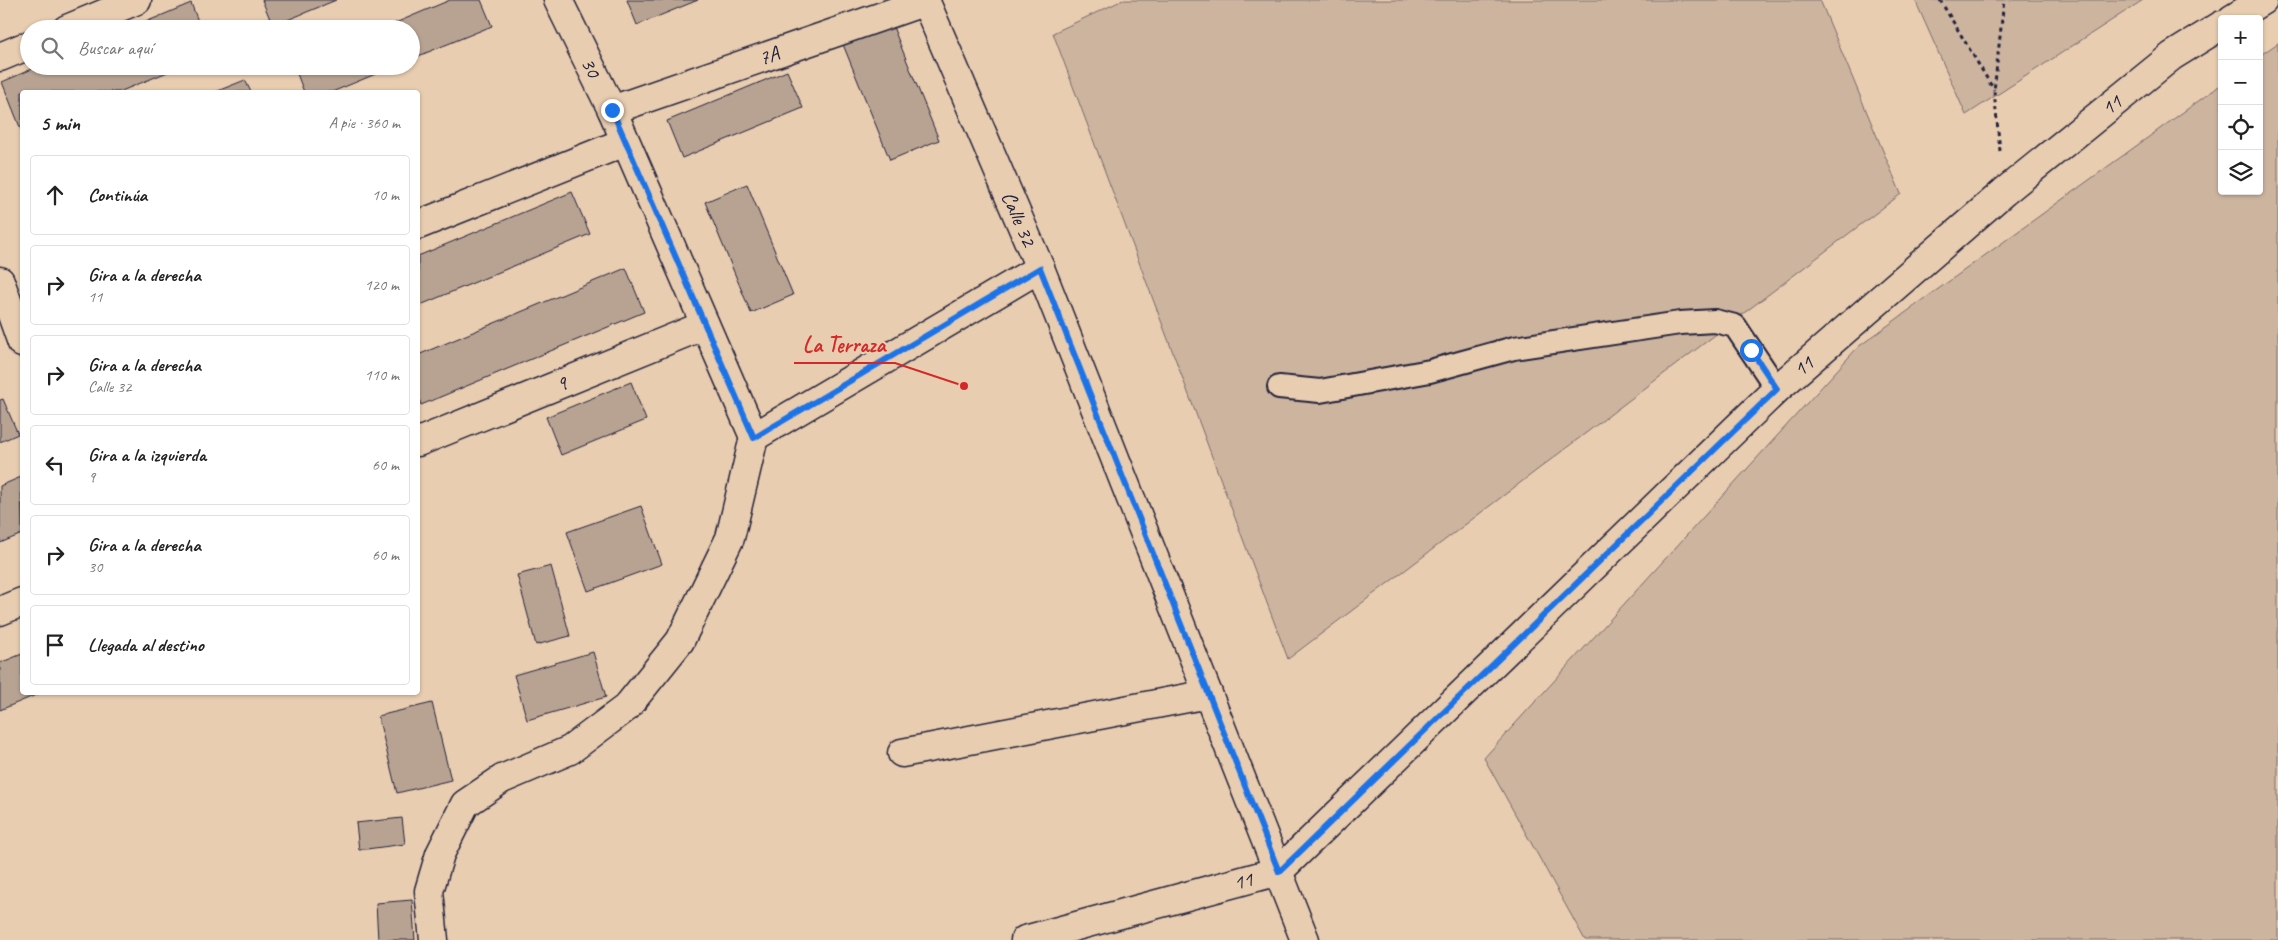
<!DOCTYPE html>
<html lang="es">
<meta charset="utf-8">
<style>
body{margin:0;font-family:Caveat,sans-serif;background:#f2f2f2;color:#222}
.controls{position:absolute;right:15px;top:15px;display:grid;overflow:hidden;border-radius:5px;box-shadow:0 1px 4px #0004}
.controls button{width:45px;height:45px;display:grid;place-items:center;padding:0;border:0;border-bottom:1px solid #e0e0e0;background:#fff;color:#222;font:25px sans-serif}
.stop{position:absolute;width:15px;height:15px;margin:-11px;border:4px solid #1a73e8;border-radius:50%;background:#fff}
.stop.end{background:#1a73e8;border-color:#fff;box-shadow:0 1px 5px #0008}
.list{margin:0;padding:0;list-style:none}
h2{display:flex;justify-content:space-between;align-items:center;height:65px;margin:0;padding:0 20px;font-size:21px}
h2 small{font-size:16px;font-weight:400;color:#767676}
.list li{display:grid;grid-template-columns:32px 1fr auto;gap:15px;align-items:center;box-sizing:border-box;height:80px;margin:0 10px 10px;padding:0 10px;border:1px solid #e0e0e0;border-radius:5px}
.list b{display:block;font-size:19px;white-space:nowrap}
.list p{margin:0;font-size:16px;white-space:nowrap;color:#767676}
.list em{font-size:16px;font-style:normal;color:#767676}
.icon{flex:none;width:28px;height:28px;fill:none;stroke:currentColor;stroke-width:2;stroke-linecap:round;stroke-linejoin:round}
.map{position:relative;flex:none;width:2278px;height:940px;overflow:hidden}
.search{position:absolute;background:#fff;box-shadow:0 1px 4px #0004;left:20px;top:20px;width:400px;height:55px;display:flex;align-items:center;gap:12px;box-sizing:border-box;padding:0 18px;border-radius:28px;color:#767676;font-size:19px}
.panel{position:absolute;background:#fff;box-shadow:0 1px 4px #0004;left:20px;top:90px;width:400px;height:605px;border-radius:5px}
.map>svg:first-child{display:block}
.green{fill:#ccb49f;stroke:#776b6d}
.building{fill:#b8a393;stroke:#22223b}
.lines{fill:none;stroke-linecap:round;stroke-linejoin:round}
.service-casing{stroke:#22223b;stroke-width:26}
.minor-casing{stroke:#22223b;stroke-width:31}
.tertiary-casing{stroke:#22223b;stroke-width:31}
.secondary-casing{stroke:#22223b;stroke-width:31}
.path{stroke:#22223b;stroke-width:3;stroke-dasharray:4 4;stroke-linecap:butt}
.service{stroke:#e9cdb0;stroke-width:22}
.minor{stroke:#e9cdb0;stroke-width:28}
.tertiary{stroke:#e9cdb0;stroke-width:28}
.secondary{stroke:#e9cdb0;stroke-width:28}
.route{stroke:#1a73e8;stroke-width:6}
.labels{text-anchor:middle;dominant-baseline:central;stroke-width:4.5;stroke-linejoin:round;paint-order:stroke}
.street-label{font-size:21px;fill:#22223b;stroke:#e9cdb0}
.leader{fill:none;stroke:#d62828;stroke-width:2}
.callout-dot{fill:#d62828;stroke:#e9cdb0;stroke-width:2}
.callout-label{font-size:22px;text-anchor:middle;font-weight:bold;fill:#d62828;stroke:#e9cdb0;stroke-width:4.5;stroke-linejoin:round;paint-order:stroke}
</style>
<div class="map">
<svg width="2278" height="940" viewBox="0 0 2278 940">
<rect width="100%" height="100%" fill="#e9cdb0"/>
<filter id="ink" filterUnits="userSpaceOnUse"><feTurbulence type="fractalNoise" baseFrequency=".02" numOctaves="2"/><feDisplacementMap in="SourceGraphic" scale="10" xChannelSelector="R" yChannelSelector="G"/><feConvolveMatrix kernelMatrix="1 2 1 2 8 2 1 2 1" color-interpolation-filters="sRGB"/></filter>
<g filter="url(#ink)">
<path class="green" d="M1123,0H1820L1901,194L1288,659L1053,33Z
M1915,0H2143L1966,115Z
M2278,43V940H1585L1484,758L1858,347L2222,84V191H2259V56Z"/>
<path class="building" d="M262,0H336L273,26Z
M450,0H481L492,26L411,59V29H381Z
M627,0H698L637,25Z
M191,3L201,29H129Z
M891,22L939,140L890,160L842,42Z
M39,66H182L119,92H22V132L2,82Z
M294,66H395L332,92H304Z
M787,71L803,108L682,158L667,121Z
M245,80L251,92H215Z
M747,184L793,295L751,313L705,202Z
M572,192L590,234L418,306V256Z
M626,268L644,312L421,405L418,395V355Z
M631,382L646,420L561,455L546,417Z
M3,399L18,434L0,442V400Z
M21,477L22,534L0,543V486Z
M641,506L662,564L588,591L567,532Z
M551,566L570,636L536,645L517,575Z
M593,652L606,697L527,720L514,675Z
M22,654V692H43L0,710V663Z
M432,703L451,780L397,793L378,716Z
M402,818L405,844L359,850L356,823Z
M412,900L415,940H378L376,903Z"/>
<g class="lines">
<g class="service-casing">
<path id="service" d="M1279,387L1320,391L1430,371L1514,348L1680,323L1715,321L1735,326L1777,389"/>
</g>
<g class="minor-casing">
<g id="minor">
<path id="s1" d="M558,0L612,110L754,437"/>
<path d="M67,29L137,0"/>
<path d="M0,57L29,45"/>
<path id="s2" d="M612,110L926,1"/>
<path d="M418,225L625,142"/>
<path d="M0,281L22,343"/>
<path d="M754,437L1040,268"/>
<path id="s3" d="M418,442L705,325"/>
<path d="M0,611L22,602"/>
<path d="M902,753L1208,694"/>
<path d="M434,940L429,891L440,854L465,804L502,779L570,750L627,707L680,641L730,538L754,437"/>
<path id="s4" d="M1025,940L1279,871"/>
</g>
</g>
<g class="tertiary-casing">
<g id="tertiary">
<path d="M2232,19L2263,0"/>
<path id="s5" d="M1279,871L1777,389L2004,192L2172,56L2222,25"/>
</g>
</g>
<g class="secondary-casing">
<g id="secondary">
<path id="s6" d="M925,0L1040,268L1305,940"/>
</g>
</g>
<path class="path" d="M1940,0L1994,90
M2000,151L1994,91L2004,0"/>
<use href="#service" class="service"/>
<use href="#minor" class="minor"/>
<use href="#tertiary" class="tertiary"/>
<use href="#secondary" class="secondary"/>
</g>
</g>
<g class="lines" filter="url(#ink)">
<path class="route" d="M612,110L754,438L1040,268L1279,872L1777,389L1751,350"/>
</g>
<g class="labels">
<g class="street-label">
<text stroke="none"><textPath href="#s2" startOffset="166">7A</textPath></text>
<text stroke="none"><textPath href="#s1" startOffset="75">30</textPath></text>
<text stroke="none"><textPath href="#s5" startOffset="1132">11</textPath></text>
<text stroke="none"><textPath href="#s6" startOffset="238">Calle 32</textPath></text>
<text stroke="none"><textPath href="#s5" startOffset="728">11</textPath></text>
<text stroke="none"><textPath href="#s3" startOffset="155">9</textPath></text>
<text stroke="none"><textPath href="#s4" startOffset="226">11</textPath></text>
</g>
</g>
<path class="leader" d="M964 386L895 363H794"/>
<circle class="callout-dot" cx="964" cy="386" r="5"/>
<g class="callout-label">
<text x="844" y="352">La Terraza</text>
</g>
</svg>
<div class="controls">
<button>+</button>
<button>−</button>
<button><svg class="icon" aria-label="locate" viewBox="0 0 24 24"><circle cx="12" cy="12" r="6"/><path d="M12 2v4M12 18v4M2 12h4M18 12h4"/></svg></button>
<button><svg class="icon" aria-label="layers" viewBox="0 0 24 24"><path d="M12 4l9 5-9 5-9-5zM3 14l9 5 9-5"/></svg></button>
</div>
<div class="stop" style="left:1751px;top:350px"></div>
<div class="stop end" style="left:612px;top:110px"></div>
<div class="search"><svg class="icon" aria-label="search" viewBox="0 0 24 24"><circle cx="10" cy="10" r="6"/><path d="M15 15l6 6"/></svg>Buscar aquí</div>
<section class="panel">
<h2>5 min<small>A pie · 360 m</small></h2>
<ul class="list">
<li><svg class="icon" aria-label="ahead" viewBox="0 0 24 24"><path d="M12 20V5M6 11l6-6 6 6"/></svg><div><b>Continúa</b></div><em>10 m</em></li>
<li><svg class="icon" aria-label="right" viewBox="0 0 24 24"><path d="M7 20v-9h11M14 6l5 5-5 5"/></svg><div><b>Gira a la derecha</b><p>11</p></div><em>120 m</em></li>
<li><svg class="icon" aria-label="right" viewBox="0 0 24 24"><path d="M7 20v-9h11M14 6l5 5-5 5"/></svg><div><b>Gira a la derecha</b><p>Calle 32</p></div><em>110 m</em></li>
<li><svg class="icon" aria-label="left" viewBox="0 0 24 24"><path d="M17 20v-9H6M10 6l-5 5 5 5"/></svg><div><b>Gira a la izquierda</b><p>9</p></div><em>60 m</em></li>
<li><svg class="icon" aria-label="right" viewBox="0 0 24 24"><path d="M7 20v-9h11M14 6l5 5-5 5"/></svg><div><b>Gira a la derecha</b><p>30</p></div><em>60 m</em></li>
<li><svg class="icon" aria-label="arrive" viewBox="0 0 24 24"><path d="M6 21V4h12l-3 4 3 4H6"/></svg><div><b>Llegada al destino</b></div></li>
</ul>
</section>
</div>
